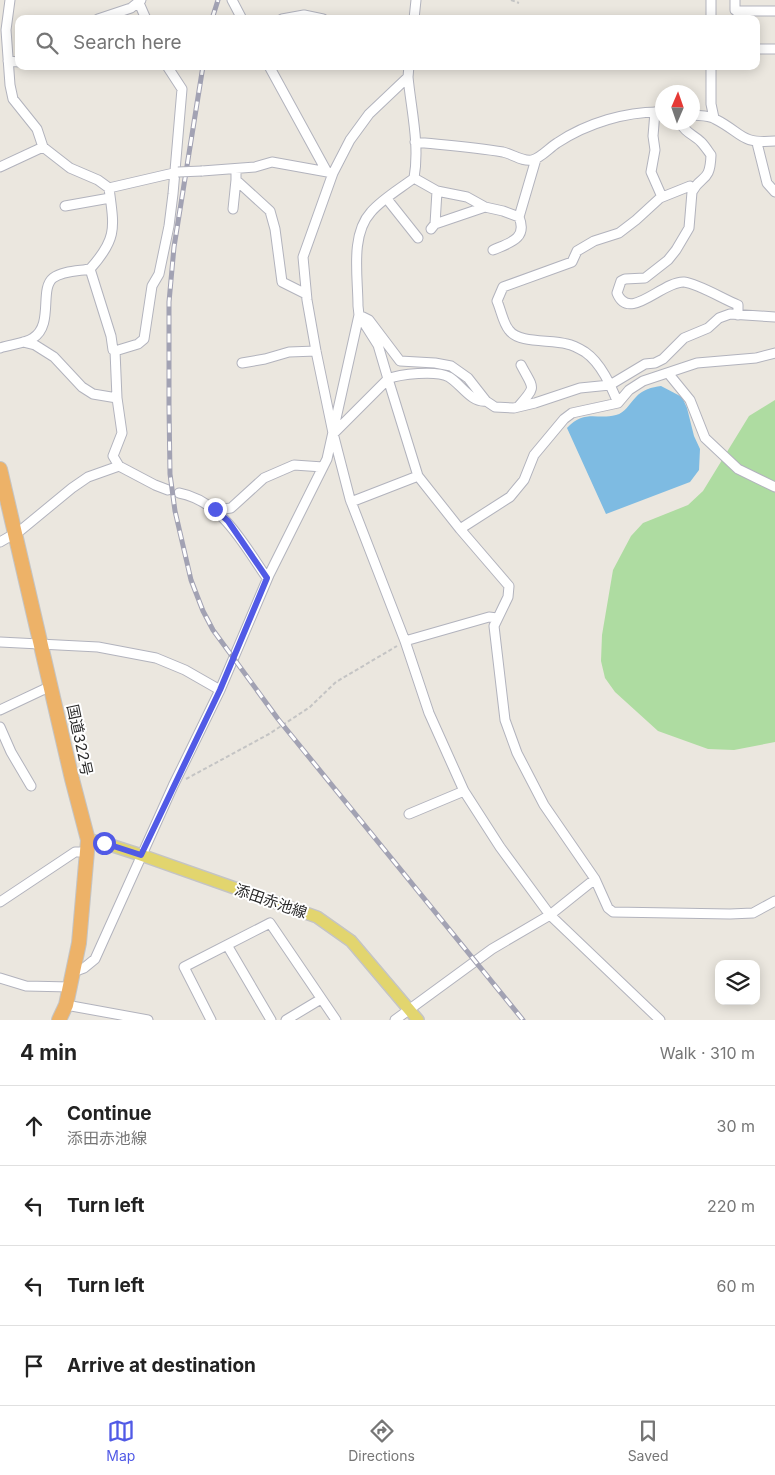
<!DOCTYPE html>
<meta charset="utf-8">
<style>
body{margin:0;font-family:Inter,"Noto Sans JP",sans-serif;background:#f6f6f6;color:#222}
.controls{position:absolute;right:15px;bottom:15px;display:grid;overflow:hidden;border-radius:10px;box-shadow:0 2px 12px #0003}
.controls button{width:45px;height:45px;display:grid;place-items:center;padding:0;border:0;border-bottom:1px solid #e0e0e0;background:#fff;color:#222;font:25px sans-serif}
.compass{position:absolute;left:655px;top:85px;width:45px;height:45px;border-radius:50%;background:#fff;box-shadow:0 2px 12px #0003;rotate:2deg}
.stop{position:absolute;width:15px;height:15px;margin:-11px;border:4px solid #515ae6;border-radius:50%;background:#fff}
.stop.end{background:#515ae6;border-color:#fff;box-shadow:0 1px 5px #0008}
.list{margin:0;padding:0;list-style:none}
h2{display:flex;justify-content:space-between;align-items:center;height:65px;margin:0;padding:0 20px;font-size:21px}
h2 small{font-size:16px;font-weight:400;color:#767676}
.list li{display:grid;grid-template-columns:32px 1fr auto;gap:15px;align-items:center;box-sizing:border-box;height:80px;padding:0 20px;border-top:1px solid #e0e0e0}
.list b{display:block;font-size:19px;white-space:nowrap}
.list p{margin:0;font-size:16px;white-space:nowrap;color:#767676}
.list em{font-size:16px;font-style:normal;color:#767676}
.icon{flex:none;width:28px;height:28px;fill:none;stroke:currentColor;stroke-width:2;stroke-linecap:round;stroke-linejoin:round}
.map{position:relative;flex:none;width:775px;height:1020px;overflow:hidden}
.search{position:absolute;background:#fff;box-shadow:0 2px 12px #0003;left:15px;right:15px;top:15px;height:55px;display:flex;align-items:center;gap:12px;box-sizing:border-box;padding:0 18px;border-radius:10px;color:#767676;font-size:19px}
.sheet{height:385px;background:#fff}
nav{display:flex;justify-content:space-around;align-items:center;box-sizing:border-box;height:70px;border-top:1px solid #e0e0e0;background:#fff;font-size:14px;color:#767676}
nav a{display:grid;justify-items:center;gap:2px}
nav .on{color:#515ae6}
.map>svg:first-child{display:block}
.green{fill:#aedca1}
.water{fill:#7ebbe2}
.lines{fill:none;stroke-linecap:round;stroke-linejoin:round}
.minor-casing{stroke:#b2b3bd;stroke-width:11}
.major-casing{stroke:#c4c4c4;stroke-width:14}
.highway-casing{stroke:#c4c4c4;stroke-width:16}
.path{stroke:#c4c4c4;stroke-width:2;stroke-dasharray:4 2.5;stroke-linecap:butt}
.minor{stroke:#fff;stroke-width:9}
.major{stroke:#e2d56e;stroke-width:11}
.highway{stroke:#edb268;stroke-width:14}
.rail-casing{stroke:#a2a2b3;stroke-width:5}
.rail{stroke:#fff;stroke-width:3;stroke-dasharray:9;stroke-linecap:butt}
.minor-bridge-casing{stroke:#b2b3bd;stroke-width:11;stroke-linecap:butt}
.minor-bridge{stroke:#fff;stroke-width:9}
.route{stroke:#515ae6;stroke-width:6}
.labels{text-anchor:middle;dominant-baseline:central;stroke-width:4;stroke-linejoin:round;paint-order:stroke}
.street-label{font-size:15px;fill:#2b2b2b;stroke:#fff}
</style>
<div class="map">
<svg width="775" height="1020" viewBox="0 0 775 1020">
<rect width="100%" height="100%" fill="#ebe7df"/>
<path class="green" d="M775,400V742L734,750L708,749L658,731L615,692L605,678L601,661L602,635L613,570L631,536L643,523L688,505L703,491L749,416Z"/>
<path class="water" d="M661,386L682,397L687,408L694,436L700,449L699,470L690,482L606,514L567,428C585,409 596,420 616,415C625,413 629,404 636,397C642,390 652,387 661,386Z"/>
<g class="lines">
<g class="minor-casing">
<path id="minor" d="M10,0L6,30L10,85L13,99L37,129L43,147L70,168L98,180L109,188L178,172
M232,0L242,19
M735,0V10L738,11V19
M139,3L146,19
M738,11H775
M98,19L131,8L141,0
M282,19L304,15L323,19
M414,19L416,0
M711,19V0
M756,49H775
M8,61L19,62
M269,66L327,172
M409,66L408,77C411,109 420,145 414,178C401,188 382,199 371,212C350,235 358,277 358,306L359,315L378,345L388,379C400,374 436,370 449,377C461,384 471,403 486,401
M711,66V104L714,118
M408,77L369,114L350,140L333,173L303,257L307,300L316,351L333,433L350,499L405,641L429,713L464,791L500,847L550,915L660,1020
M655,112L653,136L655,150L651,172L662,197
M692,115C699,116 709,115 715,119C743,133 739,144 775,141
M680,122C684,132 694,135 701,142C705,146 708,151 711,155C710,184 701,174 692,192L689,228L676,250L668,260L645,278L625,279L621,281L617,293C629,323 662,281 684,282C699,284 723,299 738,305V315
M415,142C444,145 474,147 503,152C512,154 523,162 532,160C541,158 549,148 557,143C587,123 627,111 662,112
M757,143L767,183L775,192
M0,167L43,147
M236,169V180L270,211L275,229L282,282L306,294
M202,171L255,167L272,162L333,173
M414,178L437,191L435,224L431,229
M437,191L467,197L485,207
M387,199L418,238
M65,206L110,198
M233,209L236,180
M435,224L485,207L503,211L519,217
M493,250C509,243 528,239 519,217L536,159
M359,315L369,320L400,361L435,363L451,366L468,378L486,401L495,407L514,408L535,403L580,388L610,385L645,364L655,363L663,359L684,338L708,328L719,318L730,314L775,317
M23,342L35,345L54,357L82,387L93,394L117,398
M0,348C8,345 27,343 33,338C54,325 39,289 53,278C62,271 79,271 90,269
M115,351L138,344L144,339L152,286L159,274L169,226L173,194L182,89L167,66
M775,353L756,358L697,363L643,381L629,390L618,403L572,413L564,419L534,455L524,480L510,497L460,529L509,586L508,597L494,626L505,720L517,753L544,805L595,879L608,908L613,912L730,914L753,913L775,901
M242,363L265,359L289,352L316,351
M668,373L690,400L705,438L738,469L775,487
M618,403C611,386 601,363 585,352C580,349 573,345 567,344C551,339 519,344 509,330C503,323 501,310 497,301L503,287L572,262L577,251L594,241L619,233L636,220L660,198L690,186L694,189
M518,407C537,385 534,390 521,365
M334,433L388,379L418,476L460,529
M119,466L155,485L168,490
M179,493C222,501 244,545 267,578
M351,502L418,476
M216,510L231,508L264,478L294,465L323,467
M0,542L21,530L72,488L88,477L119,466L113,456L122,433L117,398L115,351L113,350L111,336L90,269C118,238 114,227 109,188
M405,641L489,617L497,618
M0,642L98,647L156,658L185,670L220,690
M0,710L51,686
M0,727L11,752L31,786
M409,814L464,791
M0,902L75,852H86
M227,945L271,1020
M73,972L84,968L95,959L173,786L220,690L269,575L327,459L359,315
M0,978L26,986L70,987
M66,1005L148,1020
M211,1020L184,967L270,923L336,1020
M286,1020L321,999
M395,1020L492,949L550,915L595,879"/>
</g>
<g class="major-casing">
<path id="major" d="M88,840L104,843L141,855L317,917L351,941L418,1020"/>
</g>
<g class="highway-casing">
<path id="highway" d="M0,469L72,779L88,840L79,943L66,1005L59,1020"/>
</g>
<path class="path" d="M511,0L519,3
M186,779L269,734L310,707L336,682L397,646"/>
<use href="#minor" class="minor"/>
<use href="#major" class="major"/>
<use href="#highway" class="highway"/>
<g class="rail-casing">
<path id="rail" d="M212,19L218,0
M203,66L174,247L169,302V407L170,474L175,511L191,580L203,611L213,630L278,719L523,1020"/>
</g>
<use href="#rail" class="rail"/>
<g class="minor-bridge-casing">
<path id="minor-bridge" d="M178,172L202,171"/>
</g>
<use href="#minor-bridge" class="minor-bridge"/>
</g>
<g class="lines">
<path class="route" d="M104,843L141,855L220,690L267,578L228,521L215,509"/>
</g>
<g class="labels">
<g class="street-label">
<text transform="translate(80 740) rotate(78)">国道322号</text>
<text transform="translate(271 901) rotate(19)">添田赤池線</text>
</g>
</g>
</svg>
<div class="controls">
<button><svg class="icon" aria-label="layers" viewBox="0 0 24 24"><path d="M12 4l9 5-9 5-9-5zM3 14l9 5 9-5"/></svg></button>
</div>
<svg class="compass" viewBox="-18 -18 36 36"><path d="M0-13l5 13h-10z" fill="#e53935"/><path d="M0 13l5-13h-10z" fill="#767676"/></svg>
<div class="stop" style="left:104px;top:843px"></div>
<div class="stop end" style="left:215px;top:509px"></div>
<div class="search"><svg class="icon" aria-label="search" viewBox="0 0 24 24"><circle cx="10" cy="10" r="6"/><path d="M15 15l6 6"/></svg>Search here</div>
</div>
<section class="sheet">
<h2>4 min<small>Walk · 310 m</small></h2>
<ul class="list">
<li><svg class="icon" aria-label="ahead" viewBox="0 0 24 24"><path d="M12 20V5M6 11l6-6 6 6"/></svg><div><b>Continue</b><p>添田赤池線</p></div><em>30 m</em></li>
<li><svg class="icon" aria-label="left" viewBox="0 0 24 24"><path d="M17 20v-9H6M10 6l-5 5 5 5"/></svg><div><b>Turn left</b></div><em>220 m</em></li>
<li><svg class="icon" aria-label="left" viewBox="0 0 24 24"><path d="M17 20v-9H6M10 6l-5 5 5 5"/></svg><div><b>Turn left</b></div><em>60 m</em></li>
<li><svg class="icon" aria-label="arrive" viewBox="0 0 24 24"><path d="M6 21V4h12l-3 4 3 4H6"/></svg><div><b>Arrive at destination</b></div></li>
</ul>
</section>
<nav>
<a class="on"><svg class="icon" aria-label="map" viewBox="0 0 24 24"><path d="M3 6l6-2 6 2 6-2v14l-6 2-6-2-6 2zM9 4v14M15 6v14"/></svg>Map</a>
<a><svg class="icon" aria-label="directions" viewBox="0 0 24 24"><path d="M12 3l9 9-9 9-9-9zM9 14v-3h6M13 9l2 2-2 2"/></svg>Directions</a>
<a><svg class="icon" aria-label="saved" viewBox="0 0 24 24"><path d="M7 4h10v16l-5-4-5 4z"/></svg>Saved</a>
</nav>
